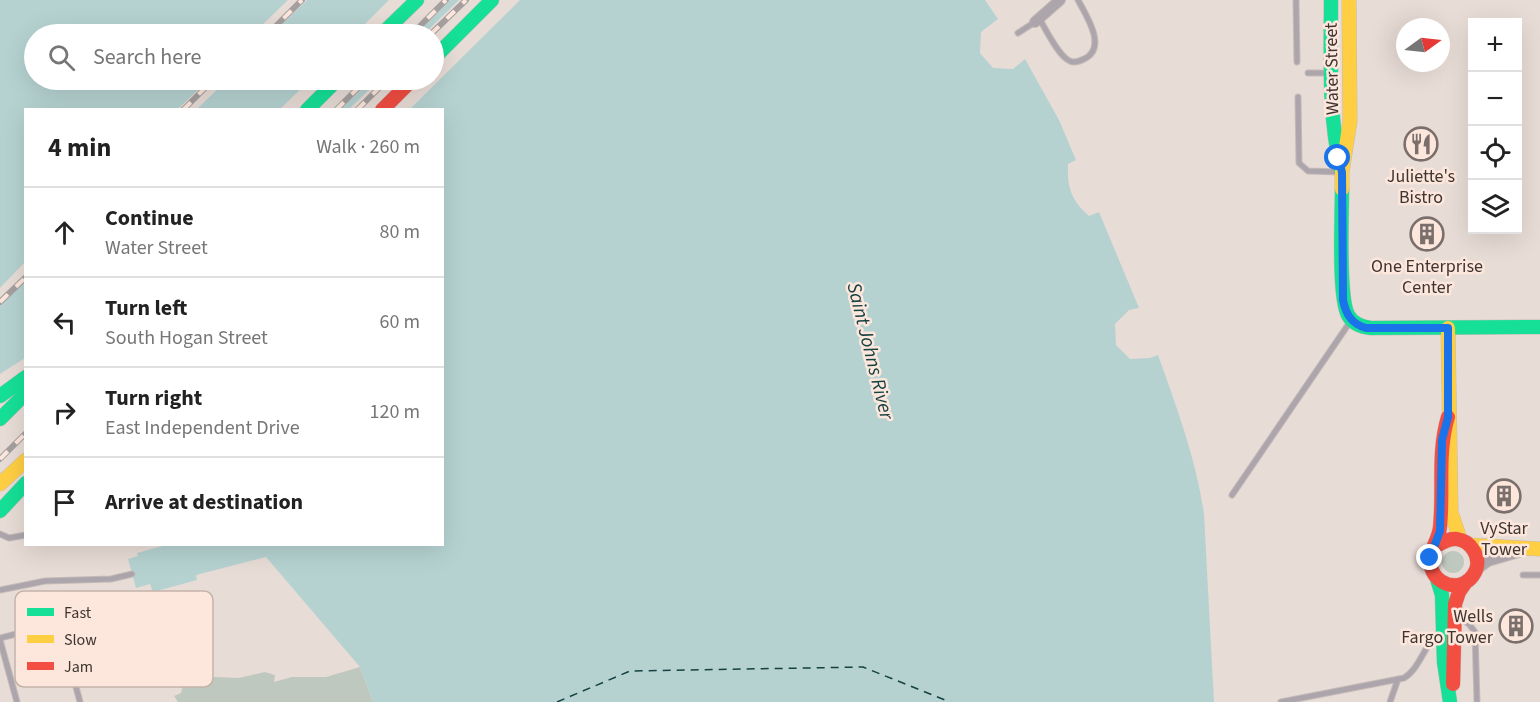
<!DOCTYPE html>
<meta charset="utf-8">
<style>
body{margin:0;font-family:"Source Sans 3",sans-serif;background:#f2f2f2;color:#222}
.controls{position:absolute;right:18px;top:18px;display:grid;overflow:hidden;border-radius:0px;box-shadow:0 6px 24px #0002}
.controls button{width:54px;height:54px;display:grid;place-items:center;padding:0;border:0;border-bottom:2px solid #e0e0e0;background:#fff;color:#222;font:30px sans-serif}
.compass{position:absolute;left:1396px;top:18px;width:54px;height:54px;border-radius:50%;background:#fff;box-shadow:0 6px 24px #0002;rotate:75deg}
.stop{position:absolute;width:18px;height:18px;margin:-14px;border:4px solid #1a73e8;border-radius:50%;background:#fff}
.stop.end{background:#1a73e8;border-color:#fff;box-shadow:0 2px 6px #0008}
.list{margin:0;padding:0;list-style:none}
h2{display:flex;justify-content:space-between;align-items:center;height:78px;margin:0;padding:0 24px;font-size:26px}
h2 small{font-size:20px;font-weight:400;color:#767676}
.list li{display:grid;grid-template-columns:39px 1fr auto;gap:18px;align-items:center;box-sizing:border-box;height:90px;padding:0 24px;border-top:2px solid #e0e0e0}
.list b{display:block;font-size:22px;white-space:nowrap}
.list p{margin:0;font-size:20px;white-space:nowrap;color:#767676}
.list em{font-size:20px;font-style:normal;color:#767676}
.icon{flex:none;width:33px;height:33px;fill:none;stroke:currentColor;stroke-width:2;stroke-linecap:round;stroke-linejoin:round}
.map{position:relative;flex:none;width:1540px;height:702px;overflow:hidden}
.search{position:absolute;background:#fff;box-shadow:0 6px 24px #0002;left:24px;top:24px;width:420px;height:66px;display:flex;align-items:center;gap:15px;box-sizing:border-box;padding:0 21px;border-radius:33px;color:#767676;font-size:22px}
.panel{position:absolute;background:#fff;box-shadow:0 6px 24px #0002;left:24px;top:108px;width:420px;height:438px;border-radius:0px}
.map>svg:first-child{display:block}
.green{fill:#bfc8be}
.water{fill:#b5d2d1;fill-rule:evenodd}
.pier{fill:#e8dcd6}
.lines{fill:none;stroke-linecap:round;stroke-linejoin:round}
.ferry{stroke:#154142;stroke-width:1.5;stroke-dasharray:8 6;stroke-linecap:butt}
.lane-casing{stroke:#c4bbb7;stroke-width:7}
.street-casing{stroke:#c4bbb7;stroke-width:12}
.fast-casing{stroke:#c4bbb7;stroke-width:15}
.slow-casing{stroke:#c4bbb7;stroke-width:15}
.jam-casing{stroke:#c4bbb7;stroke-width:15}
.lane{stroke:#aca5ac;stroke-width:5}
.street{stroke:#aca5ac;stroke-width:10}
.fast{stroke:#16e098;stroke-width:14}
.slow{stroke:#ffcf43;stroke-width:14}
.jam{stroke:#f24e42;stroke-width:14}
.rail-casing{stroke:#a59f9f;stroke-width:6}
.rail{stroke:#fde7dc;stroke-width:4;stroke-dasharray:11;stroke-linecap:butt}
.route{stroke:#1a73e8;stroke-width:8}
.labels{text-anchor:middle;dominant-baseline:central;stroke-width:5;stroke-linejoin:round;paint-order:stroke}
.street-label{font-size:18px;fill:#3e3531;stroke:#fde7dc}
.poi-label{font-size:18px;fill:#3e3531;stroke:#fde7dc}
.water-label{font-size:20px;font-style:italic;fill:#154142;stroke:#fde7dc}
.key{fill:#fde7dc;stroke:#c4b2a9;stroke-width:1.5}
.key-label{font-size:16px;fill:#3e3531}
</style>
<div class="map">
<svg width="1540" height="702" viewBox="0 0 1540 702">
<rect width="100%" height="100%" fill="#e8dcd6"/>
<path class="green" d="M1442 562a11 11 0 1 1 22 0a11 11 0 1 1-22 0Z
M360,667L373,702H178L174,696L181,693L183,685L200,683L214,677L239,678L265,672L275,675L274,682L292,677H326Z"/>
<path class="water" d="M0,0H985L998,19L981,32L980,53L993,68L1013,69L1025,59L1059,120L1076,160L1068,164C1067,188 1071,200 1089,216L1099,212L1139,308L1129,310L1115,324L1116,345L1130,359L1150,358L1158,355C1177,408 1196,459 1204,514L1214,702H373L360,667L266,557L196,575L197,580L153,592L150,584L136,588L128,559L138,556L137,553L166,545L442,544V110H26L25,358L0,374ZM34,34H434V80H34Z"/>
<path class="pier" d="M288,0H307L272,34H253Z
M389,0H450L416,34H355Z
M459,0H520L410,109H349L379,80H434V34H424Z
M208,80H227L197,109H178Z
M310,80H371L340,110L280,109Z
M25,262V281L0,306V288Z"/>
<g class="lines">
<path class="ferry" d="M557,702L630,671L863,667L950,702"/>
<g class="lane-casing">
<path id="lane" d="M1296,0L1297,62
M1039,18C1045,28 1059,57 1070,61C1074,63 1080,61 1084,59C1108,48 1086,15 1078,0
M1018,33L1035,22
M1308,73H1328
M1298,97L1299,163L1308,171L1339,172
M1232,495L1350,322
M0,534L9,538L26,535
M1523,575H1540
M0,590L45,581L111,579L132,574
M1457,617L1469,624L1475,632L1477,702
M0,638L59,623L80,702
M0,640L17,702
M1281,702L1404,678C1421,668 1424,642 1441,633
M1390,702L1398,679"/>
</g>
<g class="street-casing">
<path id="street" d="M1035,22L1060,0
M1476,570L1488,561L1519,552"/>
</g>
<g class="fast-casing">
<path id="fast" d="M1331,0C1331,57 1328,114 1341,170
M382,34L417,0
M434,58L492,0
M307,110L337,80
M1342,189C1342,215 1338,296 1348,315C1353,324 1361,327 1371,328L1540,327
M0,396L26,377
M0,419L26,393
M0,511L26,483
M1437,579L1442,595L1444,662L1450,702"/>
</g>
<g class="slow-casing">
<path id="slow" d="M1342,189V172L1350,121L1349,0
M1448,328L1451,512L1460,539
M0,484L26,460
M1470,545L1540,549"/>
</g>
<g class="jam-casing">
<path id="jam" d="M382,110L412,80
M1436,546C1443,542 1449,538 1457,539C1471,541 1481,557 1476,570C1473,577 1467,583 1459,585C1446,587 1434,579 1431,567C1427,553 1439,540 1440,527C1444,490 1437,454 1448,417
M1453,684L1455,604L1459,592L1466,582"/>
</g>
<use href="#lane" class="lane"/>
<use href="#street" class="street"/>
<use href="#fast" class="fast"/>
<use href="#slow" class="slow"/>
<use href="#jam" class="jam"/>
<g class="rail-casing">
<path id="rail" d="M268,34L302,0
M412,34L446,0
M431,34L466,0
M183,110L213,80
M336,110L366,80
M357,110L387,80
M0,302L26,277
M0,459L26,433"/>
</g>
<use href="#rail" class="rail"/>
</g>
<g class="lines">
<path class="route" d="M1338,158L1342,172L1343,300C1346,315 1352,324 1366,328H1448V417L1442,440L1440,531L1430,558"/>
</g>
<defs>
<g id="restaurant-ring" transform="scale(1.725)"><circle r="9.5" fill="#fde7dc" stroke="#7a6f6b" stroke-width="1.5"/><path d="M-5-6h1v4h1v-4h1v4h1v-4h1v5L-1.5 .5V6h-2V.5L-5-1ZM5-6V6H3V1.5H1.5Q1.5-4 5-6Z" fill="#7a6f6b"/></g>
<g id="building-ring" transform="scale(1.725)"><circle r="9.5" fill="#fde7dc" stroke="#7a6f6b" stroke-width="1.5"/><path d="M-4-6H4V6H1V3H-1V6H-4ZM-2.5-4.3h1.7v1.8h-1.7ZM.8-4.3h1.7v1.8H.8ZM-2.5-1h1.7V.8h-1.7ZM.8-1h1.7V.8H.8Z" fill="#7a6f6b"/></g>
</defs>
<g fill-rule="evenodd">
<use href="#restaurant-ring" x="1421" y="144"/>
<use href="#building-ring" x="1427" y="234"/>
<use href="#building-ring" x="1504" y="496"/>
<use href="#building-ring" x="1516" y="626"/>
</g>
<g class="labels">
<g class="street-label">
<text transform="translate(1332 69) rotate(-91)">Water Street</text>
</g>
<g class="poi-label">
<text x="1421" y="176">Juliette's<tspan x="1421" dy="21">Bistro</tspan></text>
<text x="1427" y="266">One Enterprise<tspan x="1427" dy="21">Center</tspan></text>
<text x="1504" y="528">VyStar<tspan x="1504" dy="21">Tower</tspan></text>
<text x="1493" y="616" text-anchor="end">Wells<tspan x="1493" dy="21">Fargo Tower</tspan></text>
</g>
<g class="water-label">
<text transform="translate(870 351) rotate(76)">Saint Johns River</text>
</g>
</g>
<rect x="15" y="591" width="198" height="96" rx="9" class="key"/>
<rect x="27" y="608" width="27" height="8" fill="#16e098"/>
<rect x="27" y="635" width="27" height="8" fill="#ffcf43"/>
<rect x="27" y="662" width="27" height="8" fill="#f24e42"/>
<g class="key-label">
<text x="64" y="618">Fast</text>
<text x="64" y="645">Slow</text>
<text x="64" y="672">Jam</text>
</g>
</svg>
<div class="controls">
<button>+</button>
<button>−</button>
<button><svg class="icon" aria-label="locate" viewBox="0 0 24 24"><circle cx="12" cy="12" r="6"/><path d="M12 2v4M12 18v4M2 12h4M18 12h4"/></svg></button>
<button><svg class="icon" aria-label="layers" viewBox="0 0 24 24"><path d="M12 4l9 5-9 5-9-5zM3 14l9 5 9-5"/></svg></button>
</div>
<svg class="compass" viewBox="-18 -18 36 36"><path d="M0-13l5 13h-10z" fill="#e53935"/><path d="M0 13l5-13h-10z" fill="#767676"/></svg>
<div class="stop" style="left:1338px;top:158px"></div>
<div class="stop end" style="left:1430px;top:558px"></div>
<div class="search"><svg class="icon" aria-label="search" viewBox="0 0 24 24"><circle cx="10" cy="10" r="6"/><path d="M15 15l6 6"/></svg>Search here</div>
<section class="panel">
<h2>4 min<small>Walk · 260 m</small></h2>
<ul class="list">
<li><svg class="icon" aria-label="ahead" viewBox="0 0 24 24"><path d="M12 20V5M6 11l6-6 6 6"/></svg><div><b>Continue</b><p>Water Street</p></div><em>80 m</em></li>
<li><svg class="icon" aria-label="left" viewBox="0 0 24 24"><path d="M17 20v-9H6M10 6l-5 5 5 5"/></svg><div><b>Turn left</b><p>South Hogan Street</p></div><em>60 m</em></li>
<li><svg class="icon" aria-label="right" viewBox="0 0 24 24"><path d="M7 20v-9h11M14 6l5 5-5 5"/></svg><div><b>Turn right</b><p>East Independent Drive</p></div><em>120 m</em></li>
<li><svg class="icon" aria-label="arrive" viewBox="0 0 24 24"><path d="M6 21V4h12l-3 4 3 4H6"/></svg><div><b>Arrive at destination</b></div></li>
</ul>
</section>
</div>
